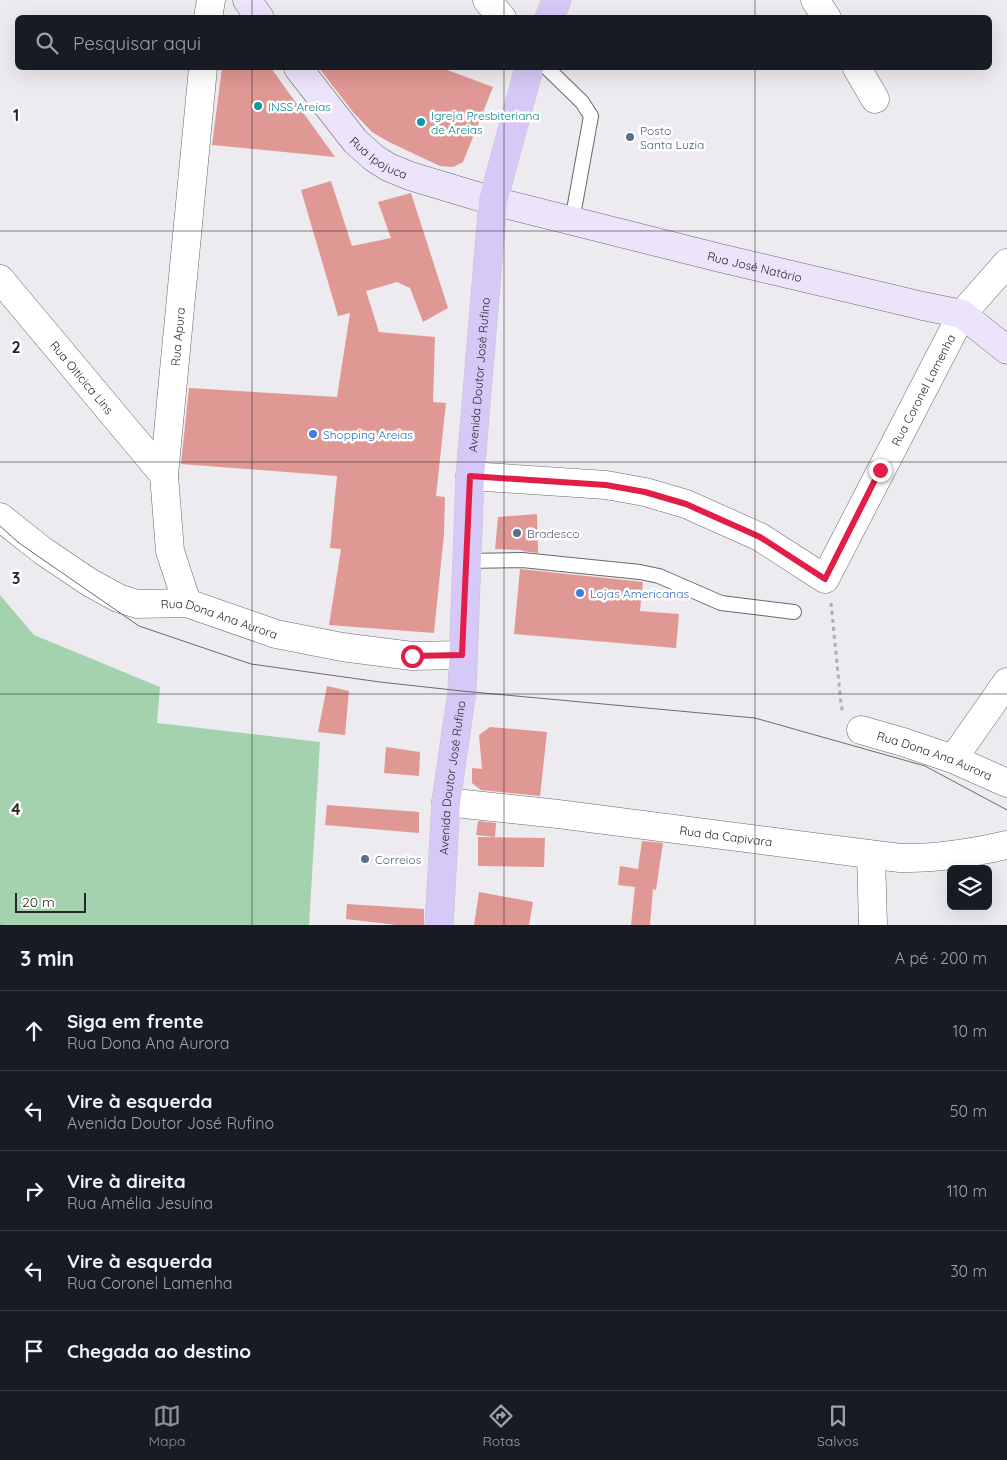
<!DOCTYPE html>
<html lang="pt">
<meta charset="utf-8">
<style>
body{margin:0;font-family:Quicksand,sans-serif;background:#20242c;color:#f1f3f6}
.controls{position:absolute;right:15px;bottom:15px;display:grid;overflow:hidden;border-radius:8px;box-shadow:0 5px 20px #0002}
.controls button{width:45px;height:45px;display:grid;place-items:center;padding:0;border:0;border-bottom:1px solid #363941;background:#171b24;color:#f1f3f6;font:25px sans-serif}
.scale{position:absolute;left:15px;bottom:12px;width:71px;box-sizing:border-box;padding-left:5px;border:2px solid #272628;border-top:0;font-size:14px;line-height:18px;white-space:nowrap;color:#272628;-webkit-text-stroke:4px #fff;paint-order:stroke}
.stop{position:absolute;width:15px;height:15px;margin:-11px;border:4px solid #e11d48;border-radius:50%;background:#fff}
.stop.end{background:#e11d48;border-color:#fff;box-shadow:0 1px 5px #0008}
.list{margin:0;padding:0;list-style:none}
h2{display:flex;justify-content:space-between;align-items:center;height:65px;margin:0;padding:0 20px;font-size:21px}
h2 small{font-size:16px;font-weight:400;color:#9ea1a6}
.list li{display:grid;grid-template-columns:32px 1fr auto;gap:15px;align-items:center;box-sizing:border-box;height:80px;padding:0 20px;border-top:1px solid #363941}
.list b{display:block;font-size:19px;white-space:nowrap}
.list p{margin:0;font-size:16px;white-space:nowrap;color:#9ea1a6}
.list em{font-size:16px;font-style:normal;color:#9ea1a6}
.icon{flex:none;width:28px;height:28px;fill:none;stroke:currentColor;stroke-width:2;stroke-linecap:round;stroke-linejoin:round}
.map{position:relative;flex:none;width:1007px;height:925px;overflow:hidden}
.search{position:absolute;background:#171b24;box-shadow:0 5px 20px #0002;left:15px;right:15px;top:15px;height:55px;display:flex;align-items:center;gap:12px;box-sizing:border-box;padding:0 18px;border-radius:8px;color:#9ea1a6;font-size:19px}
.sheet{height:465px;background:#171b24}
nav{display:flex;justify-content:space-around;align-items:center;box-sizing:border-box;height:70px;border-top:1px solid #363941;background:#171b24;font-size:14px;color:#9ea1a6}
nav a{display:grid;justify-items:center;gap:2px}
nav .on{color:#8c9099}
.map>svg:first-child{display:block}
.green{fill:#a4d1ae}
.building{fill:#e09894}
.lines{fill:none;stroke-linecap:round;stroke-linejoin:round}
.lane-casing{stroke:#6a696c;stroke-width:16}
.street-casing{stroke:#6a696c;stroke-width:29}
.secondary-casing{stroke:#6a696c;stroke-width:29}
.primary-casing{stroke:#c7c7c7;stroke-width:29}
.path{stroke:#b1afb3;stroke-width:3;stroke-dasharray:4 4;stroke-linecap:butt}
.lane{stroke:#fff;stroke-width:14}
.street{stroke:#fff;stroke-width:28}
.secondary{stroke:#ebe4fb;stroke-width:28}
.primary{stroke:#d6c9f7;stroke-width:28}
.tram{stroke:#6c6a6d;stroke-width:1}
.route{stroke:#e11d48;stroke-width:6}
.grid{fill:none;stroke:#272628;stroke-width:1;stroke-opacity:0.55}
.culture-dot{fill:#0f9aa8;stroke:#fff;stroke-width:2}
.service-dot{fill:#5c6f8a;stroke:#fff;stroke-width:2}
.shop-dot{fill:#3f7fe0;stroke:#fff;stroke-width:2}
.labels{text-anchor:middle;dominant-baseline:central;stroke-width:5;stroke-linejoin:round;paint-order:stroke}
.culture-label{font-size:12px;fill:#0d838f;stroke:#fff;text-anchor:start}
.service-label{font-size:12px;fill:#4e5e75;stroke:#fff;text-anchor:start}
.street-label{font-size:12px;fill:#272628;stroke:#fff}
.shop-label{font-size:12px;fill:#366cbe;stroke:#fff;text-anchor:start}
.grid-label{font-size:16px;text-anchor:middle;font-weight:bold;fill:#272628;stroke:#fff;stroke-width:5;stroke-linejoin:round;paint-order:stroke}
</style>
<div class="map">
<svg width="1007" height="925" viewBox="0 0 1007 925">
<rect width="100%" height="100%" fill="#edebef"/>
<path class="green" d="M0,595L34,635L160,687L157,723L320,742L309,925H0Z"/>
<path class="building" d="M222,68H271L335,157L212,145Z
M319,68H442L493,87L463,162L453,167L440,166L389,142L372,132L353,112Z
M331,181L352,246L391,238L378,202L411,193L448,308L423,322L410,288L397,282L366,291L379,332L435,337L433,402L446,403L436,496L445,497L444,534L434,633L329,625L341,549L330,548L337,476L181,464L189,388L337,397L350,313L338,316L301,190Z
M537,514L538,553L522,551V550L495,549L498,517Z
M520,569L643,582L640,611L679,614L676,648L514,634Z
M327,686L349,691L345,735L318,732Z
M490,727L547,732L540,796L481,790L472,783V768L482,769L479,735Z
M386,747L420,752L419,776L384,773Z
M327,805L419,812V833L325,825Z
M478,821L496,823L495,837L476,835Z
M478,837L545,838L544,867L478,866Z
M642,841L663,843L656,890L653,889L650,925H631L635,887L618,885L620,866L638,869Z
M479,892L533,902L529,925H474Z
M347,904L424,909V925H397L346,919Z"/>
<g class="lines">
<g class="lane-casing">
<path id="lane" d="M547,68L582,102L591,116L572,221
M466,561L522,560L640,572L659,576L721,603L794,612"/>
</g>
<g class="street-casing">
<g id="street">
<path d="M487,0L502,18"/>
<path d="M815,0L827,18"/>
<path d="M208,18L211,0"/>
<path d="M857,68L875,99"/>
<path id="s1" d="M0,279L164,475"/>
<path id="s2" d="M470,476L606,485L645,492L686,504L760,537L825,579L962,314L1007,263"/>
<path id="s3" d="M0,517L43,551L89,582L118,598L137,604L187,603L276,634L342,647L412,656L462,655"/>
<path id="s4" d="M187,603L170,551L164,475L203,68"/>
<path id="s5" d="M861,730L903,742L953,759L1007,783"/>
<path d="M953,759L1007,682"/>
<path id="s6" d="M446,802L558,814L900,858C937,859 972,853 1007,845"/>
<path d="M871,855L873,925"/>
</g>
</g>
<g class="secondary-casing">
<g id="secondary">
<path d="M247,0L260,18"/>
<path id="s7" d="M298,68L355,141L374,158L388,167L410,176L493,201L720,258L923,306L962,314L1007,350"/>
</g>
</g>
<g class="primary-casing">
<g id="primary">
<path d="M549,18L557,0"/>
<path id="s8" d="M439,925L446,802L462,691L470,476L493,201L529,68"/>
</g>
</g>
<path class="path" d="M831,603L841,704L843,714
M0,924L1,925"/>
<use href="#lane" class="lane"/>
<use href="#street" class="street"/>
<use href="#secondary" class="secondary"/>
<use href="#primary" class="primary"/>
<path class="tram" d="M0,526L19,543L139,626L251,664L380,682L462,691L755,718L925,766L1007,810"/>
</g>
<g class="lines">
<path class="route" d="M412,656L462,655L470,476L606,485L645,492L686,504L760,537L825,579L880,470"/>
</g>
<path class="grid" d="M252,0V18M504,0V18M755,0V18M252,68V925M504,68V925M755,68V925M0,231H1007M0,462H1007M0,694H1007"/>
<g class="culture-dot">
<circle cx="258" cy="106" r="5"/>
<circle cx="421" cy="122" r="5"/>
</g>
<g class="service-dot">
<circle cx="630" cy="137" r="5"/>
<circle cx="517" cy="533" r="5"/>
<circle cx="365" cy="859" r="5"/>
</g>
<g class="shop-dot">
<circle cx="313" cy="434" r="5"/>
<circle cx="580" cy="593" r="5"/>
</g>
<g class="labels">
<g class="culture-label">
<text x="268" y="106">INSS Areias</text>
<text x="431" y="115">Igreja Presbiteriana<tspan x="431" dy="14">de Areias</tspan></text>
</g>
<g class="service-label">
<text x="640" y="130">Posto<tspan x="640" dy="14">Santa Luzia</tspan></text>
<text x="527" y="533">Bradesco</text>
<text x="375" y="859">Correios</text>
</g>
<g class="street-label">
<text stroke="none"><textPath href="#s7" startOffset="122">Rua Ipojuca</textPath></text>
<text stroke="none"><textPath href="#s7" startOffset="515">Rua José Natário</textPath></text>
<text stroke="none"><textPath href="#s4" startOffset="270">Rua Apura</textPath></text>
<text stroke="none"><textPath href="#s8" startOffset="552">Avenida Doutor José Rufino</textPath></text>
<text stroke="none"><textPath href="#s1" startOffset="128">Rua Oiticica Lins</textPath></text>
<text stroke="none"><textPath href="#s2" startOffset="590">Rua Coronel Lamenha</textPath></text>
<text stroke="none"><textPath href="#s3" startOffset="248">Rua Dona Ana Aurora</textPath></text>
<text stroke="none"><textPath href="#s5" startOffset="78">Rua Dona Ana Aurora</textPath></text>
<text stroke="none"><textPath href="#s8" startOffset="148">Avenida Doutor José Rufino</textPath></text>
<text stroke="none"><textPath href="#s6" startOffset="282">Rua da Capivara</textPath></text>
</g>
<g class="shop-label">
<text x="323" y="434">Shopping Areias</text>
<text x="590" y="593">Lojas Americanas</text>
</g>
</g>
<g class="grid-label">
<text x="16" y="121">1</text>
<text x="16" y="353">2</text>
<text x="16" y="584">3</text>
<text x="16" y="815">4</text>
</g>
</svg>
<div class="controls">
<button><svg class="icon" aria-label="layers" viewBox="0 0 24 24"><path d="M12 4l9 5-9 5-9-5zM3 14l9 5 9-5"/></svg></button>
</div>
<div class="scale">20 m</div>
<div class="stop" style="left:412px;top:656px"></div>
<div class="stop end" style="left:880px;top:470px"></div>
<div class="search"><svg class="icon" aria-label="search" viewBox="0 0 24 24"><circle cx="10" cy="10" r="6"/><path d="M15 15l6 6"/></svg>Pesquisar aqui</div>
</div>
<section class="sheet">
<h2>3 min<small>A pé · 200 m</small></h2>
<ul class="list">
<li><svg class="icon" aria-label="ahead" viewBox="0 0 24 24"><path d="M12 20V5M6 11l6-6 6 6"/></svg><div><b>Siga em frente</b><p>Rua Dona Ana Aurora</p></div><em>10 m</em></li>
<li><svg class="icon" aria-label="left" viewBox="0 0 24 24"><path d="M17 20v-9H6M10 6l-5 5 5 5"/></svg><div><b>Vire à esquerda</b><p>Avenida Doutor José Rufino</p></div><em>50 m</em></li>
<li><svg class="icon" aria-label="right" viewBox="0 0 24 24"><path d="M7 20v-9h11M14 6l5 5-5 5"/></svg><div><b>Vire à direita</b><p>Rua Amélia Jesuína</p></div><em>110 m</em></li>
<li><svg class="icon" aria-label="left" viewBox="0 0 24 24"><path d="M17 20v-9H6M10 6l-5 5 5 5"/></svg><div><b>Vire à esquerda</b><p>Rua Coronel Lamenha</p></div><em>30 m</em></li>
<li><svg class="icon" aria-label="arrive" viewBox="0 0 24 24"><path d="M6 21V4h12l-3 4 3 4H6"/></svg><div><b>Chegada ao destino</b></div></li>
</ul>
</section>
<nav>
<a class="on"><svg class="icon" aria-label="map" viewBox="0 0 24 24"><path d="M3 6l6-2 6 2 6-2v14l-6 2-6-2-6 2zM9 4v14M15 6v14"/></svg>Mapa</a>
<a><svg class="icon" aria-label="directions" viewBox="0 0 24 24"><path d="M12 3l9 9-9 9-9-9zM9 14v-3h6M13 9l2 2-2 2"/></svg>Rotas</a>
<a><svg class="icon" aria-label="saved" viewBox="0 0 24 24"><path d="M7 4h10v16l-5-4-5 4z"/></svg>Salvos</a>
</nav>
